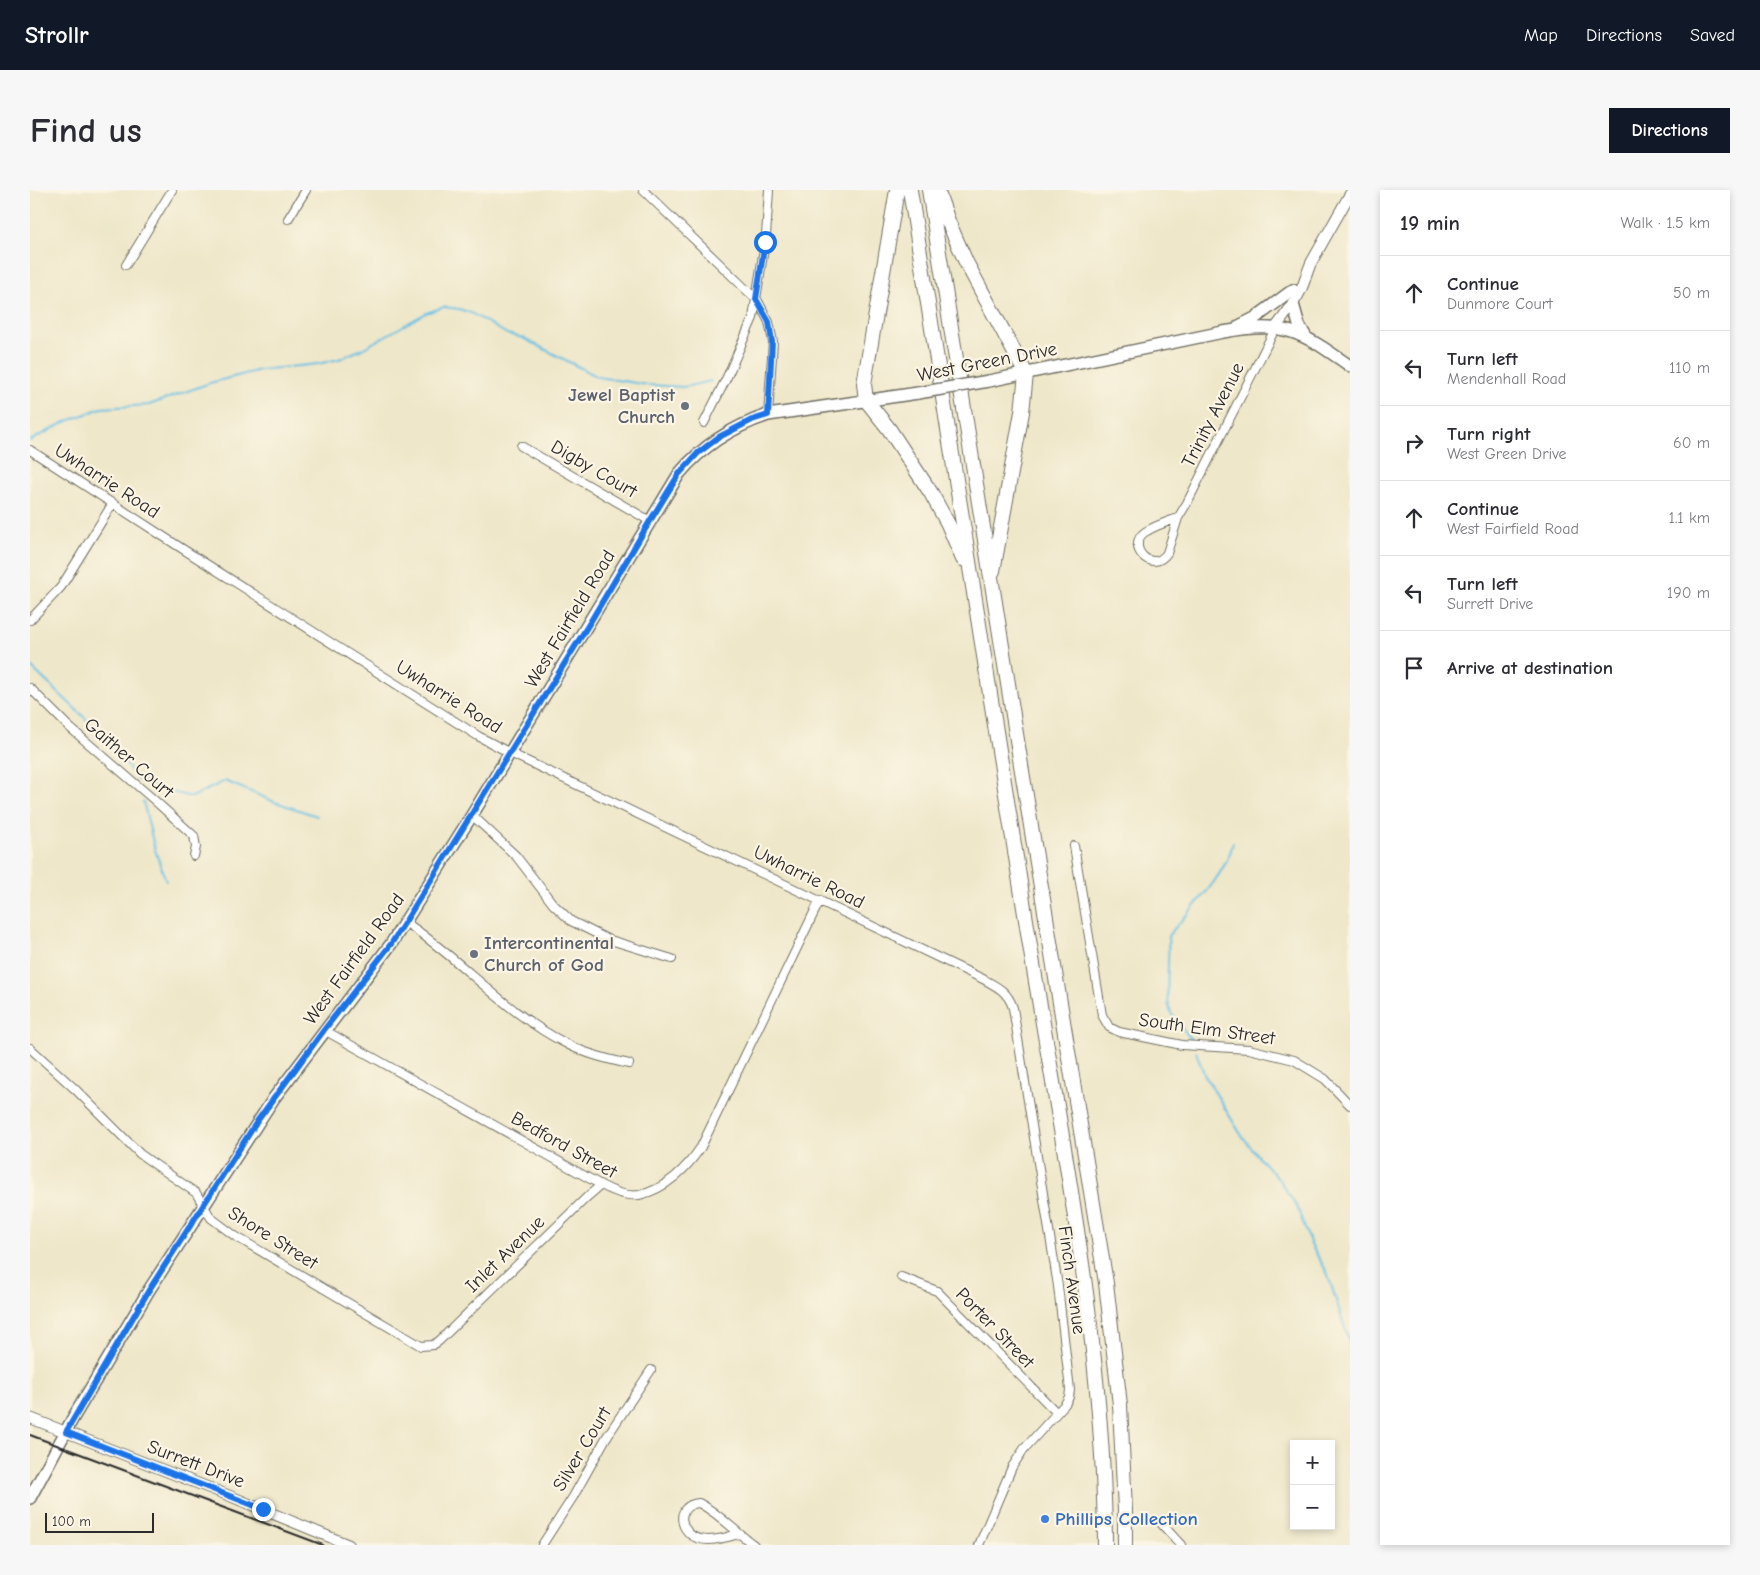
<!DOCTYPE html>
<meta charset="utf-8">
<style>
body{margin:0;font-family:"Comic Neue",sans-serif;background:#f7f7f7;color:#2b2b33}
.controls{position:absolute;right:15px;bottom:15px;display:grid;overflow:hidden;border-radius:0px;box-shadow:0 2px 8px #0003}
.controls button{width:45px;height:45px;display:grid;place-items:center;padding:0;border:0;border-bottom:1px solid #e1e1e2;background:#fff;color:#2b2b33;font:25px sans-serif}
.scale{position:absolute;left:15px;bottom:12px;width:109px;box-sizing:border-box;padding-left:5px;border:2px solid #2b2b2b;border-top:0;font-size:14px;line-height:18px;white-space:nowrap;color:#2b2b2b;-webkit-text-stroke:4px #fcf5e5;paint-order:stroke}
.stop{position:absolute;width:15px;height:15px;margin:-11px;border:4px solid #1a73e8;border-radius:50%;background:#fff}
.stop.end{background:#1a73e8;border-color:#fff;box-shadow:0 1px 5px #0008}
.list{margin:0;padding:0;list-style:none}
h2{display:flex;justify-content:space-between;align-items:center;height:65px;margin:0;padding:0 20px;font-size:21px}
h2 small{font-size:16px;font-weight:400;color:#7c7c81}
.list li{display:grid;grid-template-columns:32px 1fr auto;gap:15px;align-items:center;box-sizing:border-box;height:75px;padding:0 20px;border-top:1px solid #e1e1e2}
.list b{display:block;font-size:19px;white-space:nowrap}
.list p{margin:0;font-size:16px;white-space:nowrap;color:#7c7c81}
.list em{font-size:16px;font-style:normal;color:#7c7c81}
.icon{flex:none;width:28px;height:28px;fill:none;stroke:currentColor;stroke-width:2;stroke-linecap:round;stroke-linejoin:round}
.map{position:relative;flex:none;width:1320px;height:1355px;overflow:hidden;border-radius:0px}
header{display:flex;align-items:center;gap:30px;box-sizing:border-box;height:70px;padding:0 25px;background:#111827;color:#fff}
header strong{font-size:24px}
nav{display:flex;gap:28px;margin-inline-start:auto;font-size:18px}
.intro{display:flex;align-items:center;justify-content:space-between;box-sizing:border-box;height:120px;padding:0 30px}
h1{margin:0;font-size:35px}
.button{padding:12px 22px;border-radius:0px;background:#111827;color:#fff;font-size:18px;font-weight:700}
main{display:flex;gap:30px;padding:0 30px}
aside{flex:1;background:#fff;border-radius:0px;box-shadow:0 2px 8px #0003}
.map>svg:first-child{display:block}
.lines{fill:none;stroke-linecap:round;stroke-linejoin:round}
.stream{stroke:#67bfe4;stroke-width:2}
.minor-casing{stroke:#6f6d62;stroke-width:10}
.tertiary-casing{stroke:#6f6d62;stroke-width:12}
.secondary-casing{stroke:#6f6d62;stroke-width:14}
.motorway-casing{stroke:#6f6d62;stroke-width:16}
.minor{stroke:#fff;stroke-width:8}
.tertiary{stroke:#fff;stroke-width:10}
.secondary{stroke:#fff;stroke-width:11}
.motorway{stroke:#fff;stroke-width:14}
.rail{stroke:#2b2b2b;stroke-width:2}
.secondary-bridge-casing{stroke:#6f6d62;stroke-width:14;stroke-linecap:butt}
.secondary-bridge{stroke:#fff;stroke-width:11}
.route{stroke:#1a73e8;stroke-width:6}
.worship-dot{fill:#6b7280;stroke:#fcf5e5;stroke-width:2}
.shop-dot{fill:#3f7fe0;stroke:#fcf5e5;stroke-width:2}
.labels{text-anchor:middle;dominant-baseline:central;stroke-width:4.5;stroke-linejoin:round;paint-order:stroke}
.street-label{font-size:19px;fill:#2b2b2b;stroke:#fcf5e5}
.worship-label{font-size:19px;font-weight:bold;fill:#5b616d;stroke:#fcf5e5;text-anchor:end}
.shop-label{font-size:19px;font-weight:bold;fill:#366cbe;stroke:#fcf5e5;text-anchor:start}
</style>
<header>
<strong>Strollr</strong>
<nav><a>Map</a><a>Directions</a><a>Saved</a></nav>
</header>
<div class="intro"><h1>Find us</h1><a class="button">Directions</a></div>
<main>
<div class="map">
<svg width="1320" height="1355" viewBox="0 0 1320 1355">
<rect width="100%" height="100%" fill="#fcf5e5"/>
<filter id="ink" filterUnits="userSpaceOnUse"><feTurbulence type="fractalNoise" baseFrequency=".02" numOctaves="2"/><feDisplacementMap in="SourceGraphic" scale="10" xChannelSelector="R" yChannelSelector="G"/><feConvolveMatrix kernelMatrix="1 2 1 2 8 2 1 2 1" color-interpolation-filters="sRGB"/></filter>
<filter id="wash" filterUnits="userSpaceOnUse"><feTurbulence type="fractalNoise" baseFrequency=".0096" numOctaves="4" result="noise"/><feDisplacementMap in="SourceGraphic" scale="20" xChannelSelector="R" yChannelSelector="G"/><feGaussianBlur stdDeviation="1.12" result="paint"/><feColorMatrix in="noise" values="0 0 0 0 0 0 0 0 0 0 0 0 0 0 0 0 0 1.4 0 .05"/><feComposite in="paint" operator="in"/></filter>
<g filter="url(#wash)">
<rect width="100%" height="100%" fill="#eee7c9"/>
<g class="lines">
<path class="stream" d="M0,251L33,233L71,218L119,215L180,193L230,180L288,174L309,169L332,159L396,123L414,117L429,119L441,123L477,144L493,148L568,187L618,195L654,197L681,191
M0,476C37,512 79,546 107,590
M107,589L133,600L162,607L195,591L245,612L287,626
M113,611L125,660L136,691
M1162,851C1156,841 1147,834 1141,823C1134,807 1140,766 1138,746C1160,720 1196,686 1203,653
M1166,862L1175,886L1210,943L1230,969L1248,988L1267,1017L1281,1055L1297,1082L1320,1154"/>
</g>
</g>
<g filter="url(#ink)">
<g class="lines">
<g class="minor-casing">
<path id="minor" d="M613,0L728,111L739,132L743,152L738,225
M258,29L276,0
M96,75L142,0
M674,233L697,187L723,128L736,46L739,0
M491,256L620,331
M0,260L148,356L448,546L480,563L953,789C968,797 978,802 983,818L1028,1096L1040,1200L1039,1207L1035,1214L994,1259L982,1277L949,1355
M1148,328C1139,331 1123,337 1115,342C1095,356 1122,385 1137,363L1148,328L1157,313L1246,137
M0,430L31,397L83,313
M0,498L38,536L123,609L164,646L166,657L164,666
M442,625L486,666L523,714L541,731L577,749L642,769
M1044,656L1072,825L1079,837L1089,842L1152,855L1219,859L1264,870L1295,889L1320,915
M375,732C431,769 476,824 537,854C556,864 577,869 599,874
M294,840L571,995C582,1001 596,1007 609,1005C635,1000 657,978 671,957L790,710
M0,858L46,900L110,964L166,1003L181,1028L205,1046L391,1156L403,1155L409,1151L557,1007L571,995
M871,1087L907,1101L1027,1223
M1129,1331L1151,1355
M709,1344C697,1347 682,1352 670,1349C649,1344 644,1315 669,1313C690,1324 705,1342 724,1355
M512,1355L543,1307L576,1248L621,1180"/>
</g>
<g class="tertiary-casing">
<path id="tertiary" d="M1246,137C1255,125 1265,113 1271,100C1275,91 1277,82 1281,73L1320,4
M0,1228L200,1306L319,1355"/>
</g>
<g class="secondary-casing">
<path id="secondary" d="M1263,114L1269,135L1276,147
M1209,136L1225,128L1263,100
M959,191L1193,142C1255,131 1270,141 1320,176
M0,1308L43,1228L119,1100L244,908L361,754L442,625L649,284C673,255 702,237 738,225L888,203"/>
</g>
<g class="motorway-casing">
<path id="motorway" d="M867,0L834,194L836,210L859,239L901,303L918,334L933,369
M880,0C920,256 960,512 1002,768C1034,963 1074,1157 1075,1355
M899,0L991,575L1076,1093L1090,1215L1095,1320V1355
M907,0L918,31L936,72L996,184L992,222L963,381"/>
</g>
<use href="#minor" class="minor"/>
<use href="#tertiary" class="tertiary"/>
<use href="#secondary" class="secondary"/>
<use href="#motorway" class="motorway"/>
<path class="rail" d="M0,1245L293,1355"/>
<g class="secondary-bridge-casing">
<path id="secondary-bridge" d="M888,203L959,191"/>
</g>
<use href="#secondary-bridge" class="secondary-bridge"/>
</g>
</g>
<g class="lines" filter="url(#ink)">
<path class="route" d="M233,1319L36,1242L119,1100L228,930L294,840L361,754L375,732L562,429L620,331L649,284L668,263L689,247L722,230L738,225L742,152L739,132L726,109L735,52"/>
</g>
<g class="worship-dot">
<circle cx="655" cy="216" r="5"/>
<circle cx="444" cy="764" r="5"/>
</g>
<circle class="shop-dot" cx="1015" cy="1329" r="5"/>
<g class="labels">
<g class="street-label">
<text transform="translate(957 172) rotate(-11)">West Green Drive</text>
<text transform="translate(1183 225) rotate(-63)">Trinity Avenue</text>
<text transform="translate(564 279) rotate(30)">Digby Court</text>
<text transform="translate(77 291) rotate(33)">Uwharrie Road</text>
<text transform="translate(540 429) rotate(-59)">West Fairfield Road</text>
<text transform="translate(419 507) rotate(32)">Uwharrie Road</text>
<text transform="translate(99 568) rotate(41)">Gaither Court</text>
<text transform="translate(779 687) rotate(26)">Uwharrie Road</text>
<text transform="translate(324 769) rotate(-54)">West Fairfield Road</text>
<text transform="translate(1177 839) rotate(8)">South Elm Street</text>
<text transform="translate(534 955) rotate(29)">Bedford Street</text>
<text transform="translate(243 1048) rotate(32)">Shore Street</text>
<text transform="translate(475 1064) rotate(-44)">Inlet Avenue</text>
<text transform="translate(1042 1090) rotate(82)">Finch Avenue</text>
<text transform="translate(965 1138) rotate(46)">Porter Street</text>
<text transform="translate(552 1259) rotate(-59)">Silver Court</text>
<text transform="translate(166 1274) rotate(21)">Surrett Drive</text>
</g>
<g class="worship-label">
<text x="645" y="205">Jewel Baptist<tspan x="645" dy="22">Church</tspan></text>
<text x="454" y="753" text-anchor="start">Intercontinental<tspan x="454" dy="22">Church of God</tspan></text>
</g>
<g class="shop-label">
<text x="1025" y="1329">Phillips Collection</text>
</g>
</g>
</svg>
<div class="controls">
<button>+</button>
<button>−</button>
</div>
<div class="scale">100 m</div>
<div class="stop" style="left:735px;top:52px"></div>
<div class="stop end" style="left:233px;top:1319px"></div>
</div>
<aside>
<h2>19 min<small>Walk · 1.5 km</small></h2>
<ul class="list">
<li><svg class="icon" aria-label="ahead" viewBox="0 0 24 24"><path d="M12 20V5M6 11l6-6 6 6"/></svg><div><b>Continue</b><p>Dunmore Court</p></div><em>50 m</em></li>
<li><svg class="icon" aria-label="left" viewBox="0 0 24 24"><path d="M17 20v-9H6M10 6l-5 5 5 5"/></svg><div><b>Turn left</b><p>Mendenhall Road</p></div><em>110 m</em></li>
<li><svg class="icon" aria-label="right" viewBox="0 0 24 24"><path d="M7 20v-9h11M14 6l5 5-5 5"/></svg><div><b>Turn right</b><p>West Green Drive</p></div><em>60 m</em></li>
<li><svg class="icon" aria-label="ahead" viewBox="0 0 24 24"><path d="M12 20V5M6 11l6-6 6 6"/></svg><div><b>Continue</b><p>West Fairfield Road</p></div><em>1.1 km</em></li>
<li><svg class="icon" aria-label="left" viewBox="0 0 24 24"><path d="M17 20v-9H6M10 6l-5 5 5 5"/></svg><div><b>Turn left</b><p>Surrett Drive</p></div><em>190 m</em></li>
<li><svg class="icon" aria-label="arrive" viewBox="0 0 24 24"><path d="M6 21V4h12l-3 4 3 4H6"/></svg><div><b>Arrive at destination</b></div></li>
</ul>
</aside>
</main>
